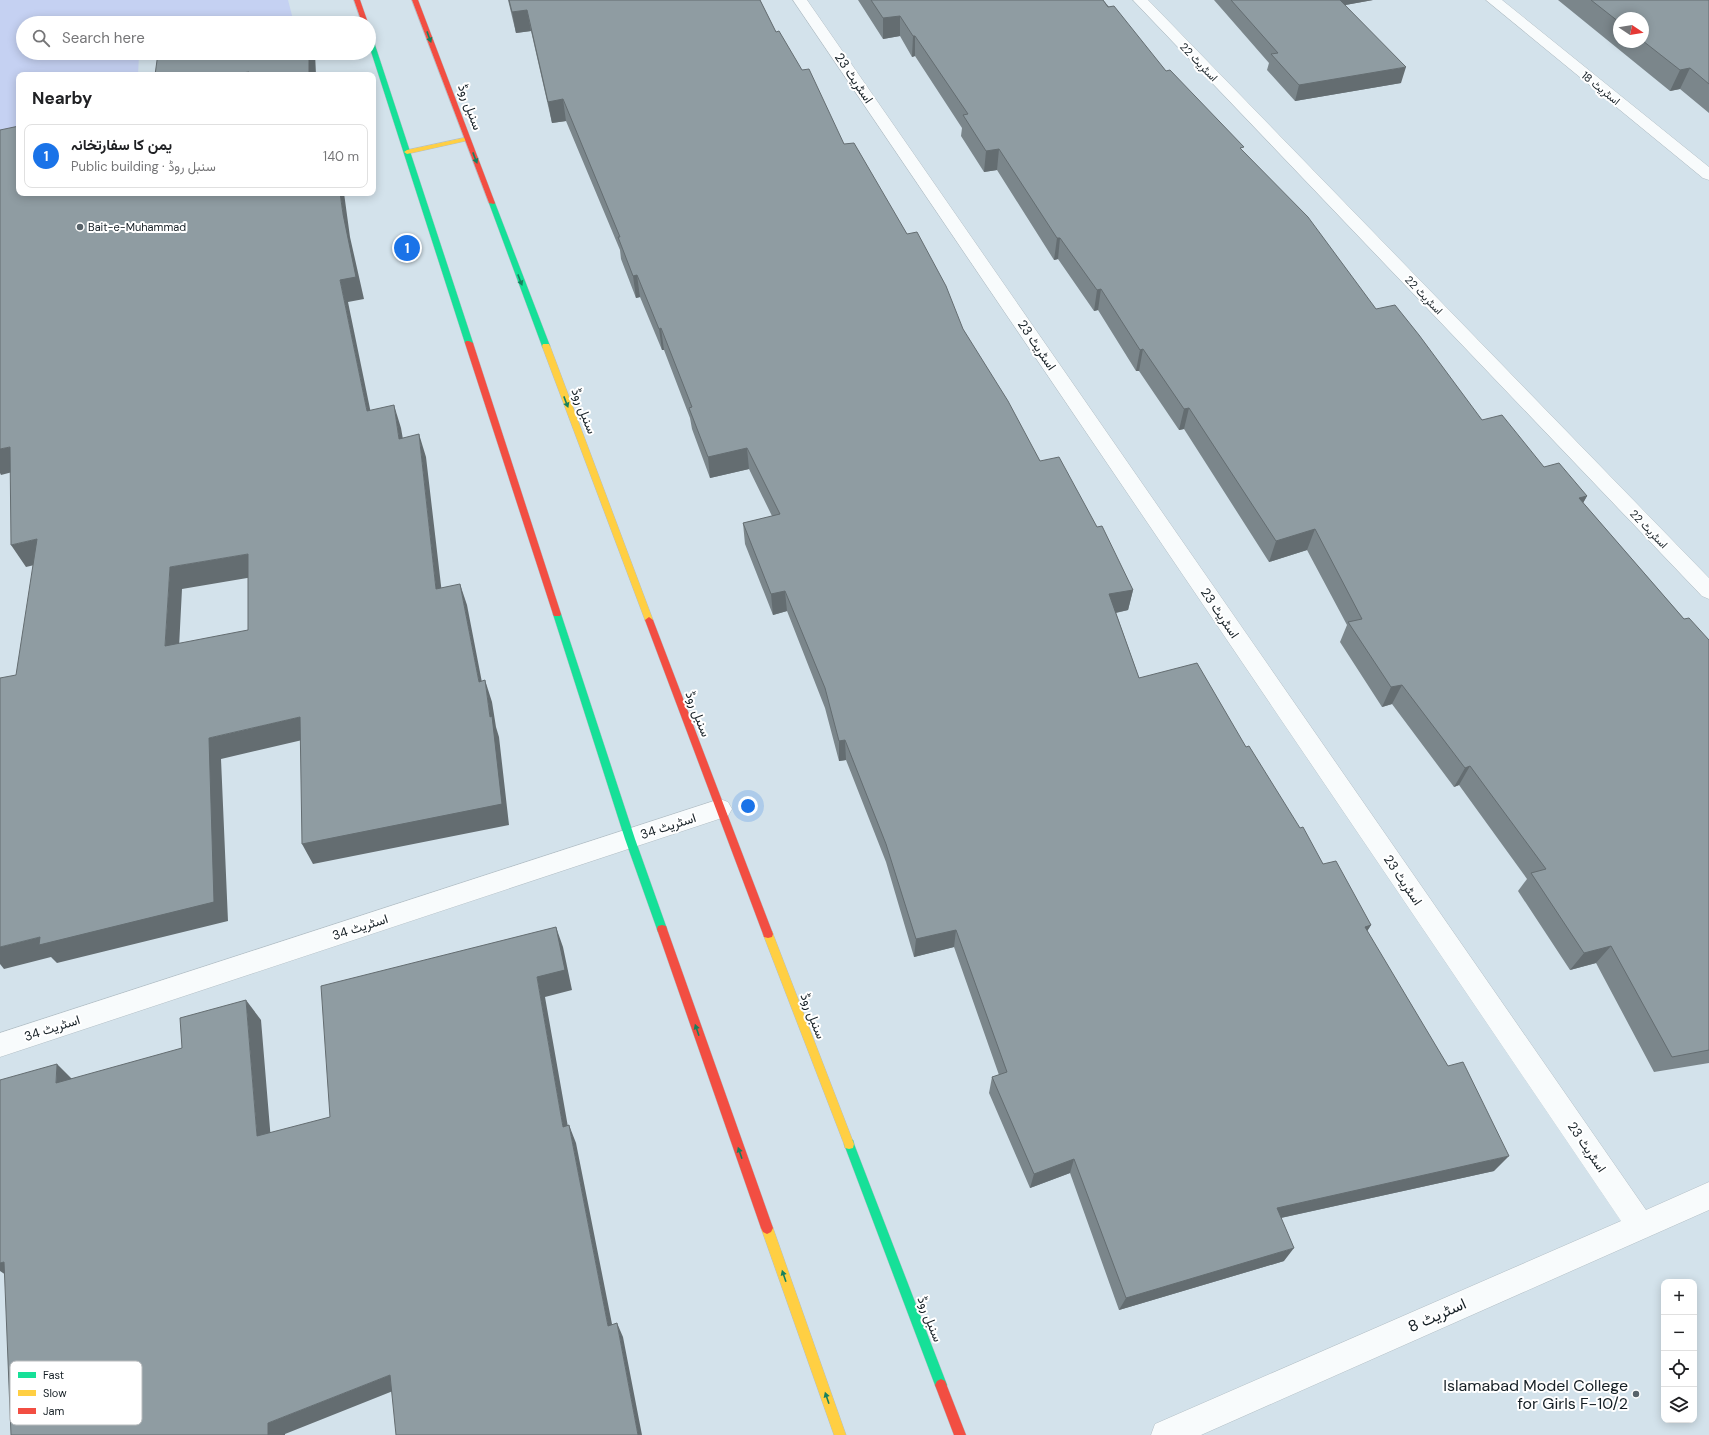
<!DOCTYPE html>
<meta charset="utf-8">
<style>
body{margin:0;font-family:"DM Sans",Vazirmatn,sans-serif;background:#f2f2f2;color:#202124}
.controls{position:absolute;right:12px;bottom:12px;display:grid;overflow:hidden;border-radius:8px;box-shadow:0 2px 10px #0003}
.controls button{width:36px;height:36px;display:grid;place-items:center;padding:0;border:0;border-bottom:1px solid #e0e0e0;background:#fff;color:#202124;font:20px sans-serif}
.compass{position:absolute;left:1613px;top:12px;width:36px;height:36px;border-radius:50%;background:#fff;box-shadow:0 2px 10px #0003;rotate:102deg}
.you{position:absolute;left:748px;top:806px;width:14px;height:14px;margin:-10px;border:3px solid #fff;border-radius:50%;background:#1a73e8;box-shadow:0 0 0 6px #1a73e833}
.badge{display:grid;place-items:center;width:26px;height:26px;border-radius:50%;background:#1a73e8;color:#fff;font-size:13px;font-weight:700}
.pin{position:absolute;translate:-50% -50%;border:2px solid #fff;box-shadow:0 1px 4px #0006}
.list{margin:0;padding:0;list-style:none}
h2{display:flex;justify-content:space-between;align-items:center;height:52px;margin:0;padding:0 16px;font-size:17px}
h2 small{font-size:13px;font-weight:400;color:#757577}
.list li{display:grid;grid-template-columns:26px 1fr auto;gap:12px;align-items:center;box-sizing:border-box;height:64px;margin:0 8px 8px;padding:0 8px;border:1px solid #e0e0e0;border-radius:8px}
.list b{display:block;font-size:15px;white-space:nowrap}
.list p{margin:0;font-size:13px;white-space:nowrap;color:#757577}
.list em{font-size:13px;font-style:normal;color:#757577}
.icon{flex:none;width:22px;height:22px;fill:none;stroke:currentColor;stroke-width:2;stroke-linecap:round;stroke-linejoin:round}
.map{position:relative;flex:none;width:1709px;height:1435px;overflow:hidden}
.search{position:absolute;background:#fff;box-shadow:0 2px 10px #0003;left:16px;top:16px;width:360px;height:44px;display:flex;align-items:center;gap:10px;box-sizing:border-box;padding:0 14px;border-radius:22px;color:#757577;font-size:15px}
.panel{position:absolute;background:#fff;box-shadow:0 2px 10px #0003;left:16px;top:72px;width:360px;height:124px;border-radius:8px}
.map>svg:first-child{display:block}
.green{fill:#c5d1f2}
.lines{fill:none;stroke-linecap:round;stroke-linejoin:round}
.street-casing{stroke:#b3bfc6;stroke-width:1}
.fast-casing{stroke:#b3bfc6;stroke-width:1}
.slow-casing{stroke:#b3bfc6;stroke-width:1}
.jam-casing{stroke:#b3bfc6;stroke-width:1}
.street{fill:#f8fbfc;fill-rule:evenodd}
.fast{fill:#16e098;fill-rule:evenodd}
.slow{fill:#ffcf43;fill-rule:evenodd}
.jam{fill:#f24e42;fill-rule:evenodd}
.wall{fill:#7b868b;fill-rule:evenodd}
.shaded-wall{fill:#646d71}
.building{fill:#8f9ca2;stroke:#646d71;fill-rule:evenodd}
.oneway{fill:#16805e}
.poi-dot{fill:#58636a;stroke:#fff;stroke-width:1.5}
.labels{text-anchor:middle;dominant-baseline:central;stroke-width:4;stroke-linejoin:round;paint-order:stroke}
.far-street-label{font-size:11px;fill:#151f25;stroke:#fff}
.far-poi-label{font-size:11px;fill:#151f25;stroke:#fff;text-anchor:start}
.street-label{font-size:13px;fill:#151f25;stroke:#fff}
.near-street-label{font-size:16px;fill:#151f25;stroke:#fff}
.near-poi-label{font-size:16px;fill:#151f25;stroke:#fff;text-anchor:end}
.key{fill:#fff;stroke:#b9bcbe;stroke-width:1}
.key-label{font-size:11px;fill:#151f25}
</style>
<div class="map">
<svg width="1709" height="1435" viewBox="0 0 1709 1435">
<rect width="100%" height="100%" fill="#d3e2eb"/>
<path class="green" d="M0,0H288L294,23H23V53H150L139,55L138,75H19V137L0,141Z"/>
<g class="lines">
<g class="street-casing">
<path id="street" d="M793,0H807L1646,1210L1709,1182V1210L1201,1435H1151L1155,1424L1621,1221Z
M1133,0H1148L1709,578V599L1702,596Z
M1486,0H1502L1709,167V180L1703,178Z
M720,799L728,802L732,809L728,816L0,1057V1033Z"/>
</g>
<g class="fast-casing">
<path id="fast" d="M369,34L372,36L473,343L472,345H469L465,343L369,45Z
M492,201L495,203L550,346L549,348H543L542,346L489,203Z
M557,611L561,614L635,839L667,929L666,932L662,933L658,932L657,929L625,839L553,614Z
M849,1139L853,1140L854,1144L947,1385L945,1389L941,1391L937,1389L935,1385L844,1144L845,1140Z"/>
</g>
<g class="slow-casing">
<path id="slow" d="M468,137L470,138V140L407,154L404,152L407,150Z
M543,344H549L550,346L653,620L652,622H646L645,620L542,346Z
M768,930L772,931L773,934L854,1144L853,1148L849,1149L845,1148L844,1144L763,934L764,931Z
M767,1222L771,1224L773,1228L846,1435H834L761,1228L763,1224Z"/>
</g>
<g class="jam-casing">
<path id="jam" d="M354,0H360L368,23H362Z
M412,0H418L495,203L494,204L489,203Z
M466,341H469L473,343L561,614L560,616H554L553,614L465,343Z
M649,617L653,620L773,934L772,937L768,938L764,937L763,934L645,620Z
M662,925L666,926L667,929L773,1228L771,1232L767,1234L763,1232L761,1228L657,929L658,926Z
M941,1379L945,1381L966,1435H954L935,1385L937,1381Z"/>
</g>
<use href="#street" class="street"/>
<use href="#fast" class="fast"/>
<use href="#slow" class="slow"/>
<use href="#jam" class="jam"/>
</g>
<path class="wall" d="M508,0H760L776,32L844,144L907,234L1040,461L1097,527L1133,590L1128,610L1116,613L1139,678L1246,747L1323,864L1371,925L1367,931L1494,1171L1281,1218L1284,1261L1119,1310L1070,1173L1030,1188L989,1093L992,1077L999,1075L954,947L914,957L886,862L846,760L839,761L825,708L787,611L773,615L745,544L743,523L772,516L749,469L710,478L692,429L690,418L664,350H662L640,297L636,298L621,259L620,250L566,121L552,123L531,31L516,33Z
M858,0H1103L1166,71L1243,151L1376,309L1482,420L1544,467L1587,496L1583,503L1684,619L1709,640V1063L1654,1072L1596,963L1570,970L1518,891L1527,879L1459,785L1454,787L1392,704L1382,707L1340,642L1347,625L1307,550L1269,562L1184,429L1179,430L1139,371H1136L1098,310L1094,311L1058,259L1054,260L997,170L984,172L961,136L962,128L915,56L912,57L900,36L883,39Z
M1214,0H1373L1345,5L1401,83L1295,101L1267,70L1269,63Z
M1558,0H1709V113L1680,89L1670,91ZM1619,18H1643V42H1619Z"/>
<path class="shaded-wall" d="M1331,0H1373L1329,8Z
M527,10L531,31L516,33L512,12Z
M900,16V36L883,39V18Z
M913,36H915V56L912,57Z
M309,53H315L316,75H309Z
M1406,67L1401,83L1295,101L1299,85Z
M1690,68L1680,89L1670,91L1680,70Z
M249,72L250,75H227Z
M563,99L566,121L552,123L548,102Z
M999,149L997,170L984,172L986,151Z
M340,193H344L350,237L364,299L348,302L375,433L367,411L340,280L343,214Z
M1057,238H1060L1058,259L1054,260Z
M637,275L640,297L636,298L633,276Z
M1101,289L1098,310L1094,311L1097,290Z
M661,328L664,350H662L659,329Z
M1143,349L1139,371H1136L1140,350Z
M394,405L401,428L407,462L399,439Z
M1189,408L1184,429L1179,430L1184,409Z
M419,434L426,457L444,611L436,589Z
M10,447L24,469L1,475L0,473V449Z
M747,448L749,469L710,478L708,457Z
M1587,496L1575,517L1579,498Z
M1315,529L1307,550L1269,562L1276,541Z
M37,539L51,561L26,567L11,545Z
M248,554L259,576L182,589L178,667L165,646L170,567Z
M460,584L467,605L486,703L479,682Z
M1133,590L1128,610L1105,615L1109,594Z
M785,591L787,611L773,615L771,594Z
M485,680L492,702L496,727L499,737L509,825L313,864L302,844L490,717Z
M1402,685L1392,704L1382,707L1391,687Z
M300,717L311,738L221,759L228,921L57,963L51,957L4,969L0,964V947L40,937L209,738Z
M845,740L846,760L839,761V741Z
M1470,766L1459,785L1454,787L1465,768Z
M1371,925L1360,943L1365,927Z
M556,927L563,947L572,990L545,997L571,1144L563,1127L537,977Z
M956,930L954,947L914,957L916,939Z
M1611,946L1596,963L1570,970L1584,953Z
M246,1000L261,1020L272,1153L257,1136Z
M57,1064L76,1083H56Z
M569,1125L576,1143L615,1339L608,1326Z
M1509,1156L1494,1171L1267,1221L1277,1208Z
M1074,1159L1070,1173L1030,1188L1034,1174Z
M1294,1248L1284,1261L1119,1310L1126,1298Z
M4,1262L15,1281L0,1271V1263Z
M617,1323L623,1337L642,1435H638Z
M390,1375L403,1387L285,1434V1435H268V1423Z"/>
<path class="building" d="M509,0H760L776,32L779,31L802,70L809,69L844,144L854,143L907,234L917,232L946,286L963,329L1008,401L1040,461L1059,457L1097,527L1102,526L1133,590L1109,594L1139,678L1197,663L1246,747L1249,746L1300,828L1303,827L1323,864L1336,861L1371,925L1365,927L1448,1066L1463,1062L1509,1156L1277,1208L1294,1248L1126,1298L1074,1159L1034,1174L992,1077L1007,1072L956,930L916,939L886,844L845,740L839,741L825,688L785,591L771,594L743,523L780,514L747,448L708,457L689,408L692,407L661,328L659,329L637,275L633,276L618,237H620L563,99L548,102L527,10L512,12Z
M871,0H1103L1108,7L1114,6L1166,71L1170,70L1244,147L1240,148L1308,217L1376,309L1395,305L1419,335L1482,420L1502,415L1544,467L1559,463L1587,496L1579,498L1684,619L1689,618L1709,640V1050L1672,1057L1611,946L1584,953L1531,873L1546,869L1470,766L1465,768L1402,685L1391,687L1348,622L1362,619L1315,529L1276,541L1189,408L1184,409L1143,349L1140,350L1101,289L1097,290L1060,238H1057L999,149L986,151L963,115L968,114L915,36H913L900,16L883,18Z
M1231,0H1340L1406,67L1299,85L1271,54L1278,53Z
M1591,0H1709V84L1690,68L1680,70L1643,41V18H1619V22Z
M308,17V23H254Z
M158,53H309V75H249V72L227,75H155Z
M19,126V193H340L343,214L356,277L340,280L367,411L394,405L399,439L419,434L436,589L460,584L479,682L485,680L490,717L492,716L502,804L302,844L300,717L209,738L214,902L39,945L40,937L0,947V678L16,675L37,539L11,545L10,447L0,449V130ZM248,554V630L165,646L170,567Z
M556,927L565,970L537,977L563,1127L569,1125L608,1326L617,1323L638,1435H396L390,1375L268,1423V1435H11L4,1262L0,1263V1080L57,1064L56,1083L182,1048L180,1018L246,1000L257,1136L330,1117L321,986Z"/>
<defs><path id="oneway-solid" d="M-6-.8H1V-3.2L6.5 0L1 3.2V.8H-6Z"/></defs>
<g class="oneway">
<use href="#oneway-solid" transform="translate(429 37) rotate(70)"/>
<use href="#oneway-solid" transform="translate(475 158) rotate(69)"/>
<use href="#oneway-solid" transform="translate(520 280) rotate(69)"/>
<use href="#oneway-solid" transform="translate(566 402) rotate(69)"/>
<use href="#oneway-solid" transform="translate(697 1030) rotate(-109)"/>
<use href="#oneway-solid" transform="translate(740 1153) rotate(-109)"/>
<use href="#oneway-solid" transform="translate(784 1276) rotate(-109)"/>
<use href="#oneway-solid" transform="translate(827 1398) rotate(-109)"/>
</g>
<g class="poi-dot">
<circle cx="80" cy="227" r="4"/>
<circle cx="1636" cy="1394" r="4"/>
</g>
<g class="labels">
<g class="far-street-label">
<text transform="translate(1199 62) rotate(46)">اسٹریٹ 22</text>
<text transform="translate(1601 88) rotate(39)">اسٹریٹ 18</text>
<text transform="translate(1424 295) rotate(46)">اسٹریٹ 22</text>
<text transform="translate(1649 529) rotate(46)">اسٹریٹ 22</text>
</g>
<g class="far-poi-label">
<text x="88" y="227">Bait-e-Muhammad</text>
</g>
<g class="street-label">
<text transform="translate(854 78) rotate(56)">اسٹریٹ 23</text>
<text transform="translate(470 107) rotate(70)">سنبل روڈ</text>
<text transform="translate(1037 345) rotate(56)">اسٹریٹ 23</text>
<text transform="translate(584 411) rotate(69)">سنبل روڈ</text>
<text transform="translate(1220 613) rotate(56)">اسٹریٹ 23</text>
<text transform="translate(698 714) rotate(69)">سنبل روڈ</text>
<text transform="translate(668 826) rotate(-18)">اسٹریٹ 34</text>
<text transform="translate(1403 880) rotate(56)">اسٹریٹ 23</text>
<text transform="translate(360 927) rotate(-18)">اسٹریٹ 34</text>
<text transform="translate(813 1016) rotate(69)">سنبل روڈ</text>
<text transform="translate(52 1028) rotate(-18)">اسٹریٹ 34</text>
<text transform="translate(1587 1147) rotate(56)">اسٹریٹ 23</text>
<text transform="translate(930 1319) rotate(69)">سنبل روڈ</text>
</g>
<g class="near-street-label">
<text transform="translate(1437 1315) rotate(-24)">اسٹریٹ 8</text>
</g>
<g class="near-poi-label">
<text x="1628" y="1385">Islamabad Model College<tspan x="1628" dy="18">for Girls F-10/2</tspan></text>
</g>
</g>
<rect x="10" y="1361" width="132" height="64" rx="6" class="key"/>
<rect x="18" y="1372" width="18" height="6" fill="#16e098"/>
<rect x="18" y="1390" width="18" height="6" fill="#ffcf43"/>
<rect x="18" y="1408" width="18" height="6" fill="#f24e42"/>
<g class="key-label">
<text x="43" y="1379">Fast</text>
<text x="43" y="1397">Slow</text>
<text x="43" y="1415">Jam</text>
</g>
</svg>
<div class="controls">
<button>+</button>
<button>−</button>
<button><svg class="icon" aria-label="locate" viewBox="0 0 24 24"><circle cx="12" cy="12" r="6"/><path d="M12 2v4M12 18v4M2 12h4M18 12h4"/></svg></button>
<button><svg class="icon" aria-label="layers" viewBox="0 0 24 24"><path d="M12 4l9 5-9 5-9-5zM3 14l9 5 9-5"/></svg></button>
</div>
<svg class="compass" viewBox="-18 -18 36 36"><path d="M0-13l5 13h-10z" fill="#e53935"/><path d="M0 13l5-13h-10z" fill="#757577"/></svg>
<div class="you"></div>
<div class="pin badge" style="left:407px;top:248px">1</div>
<div class="search"><svg class="icon" aria-label="search" viewBox="0 0 24 24"><circle cx="10" cy="10" r="6"/><path d="M15 15l6 6"/></svg>Search here</div>
<section class="panel">
<h2>Nearby<small></small></h2>
<ul class="list">
<li><span class="badge">1</span><div><b>یمن کا سفارتخانہ</b><p>Public building · سنبل روڈ</p></div><em>140 m</em></li>
</ul>
</section>
</div>
